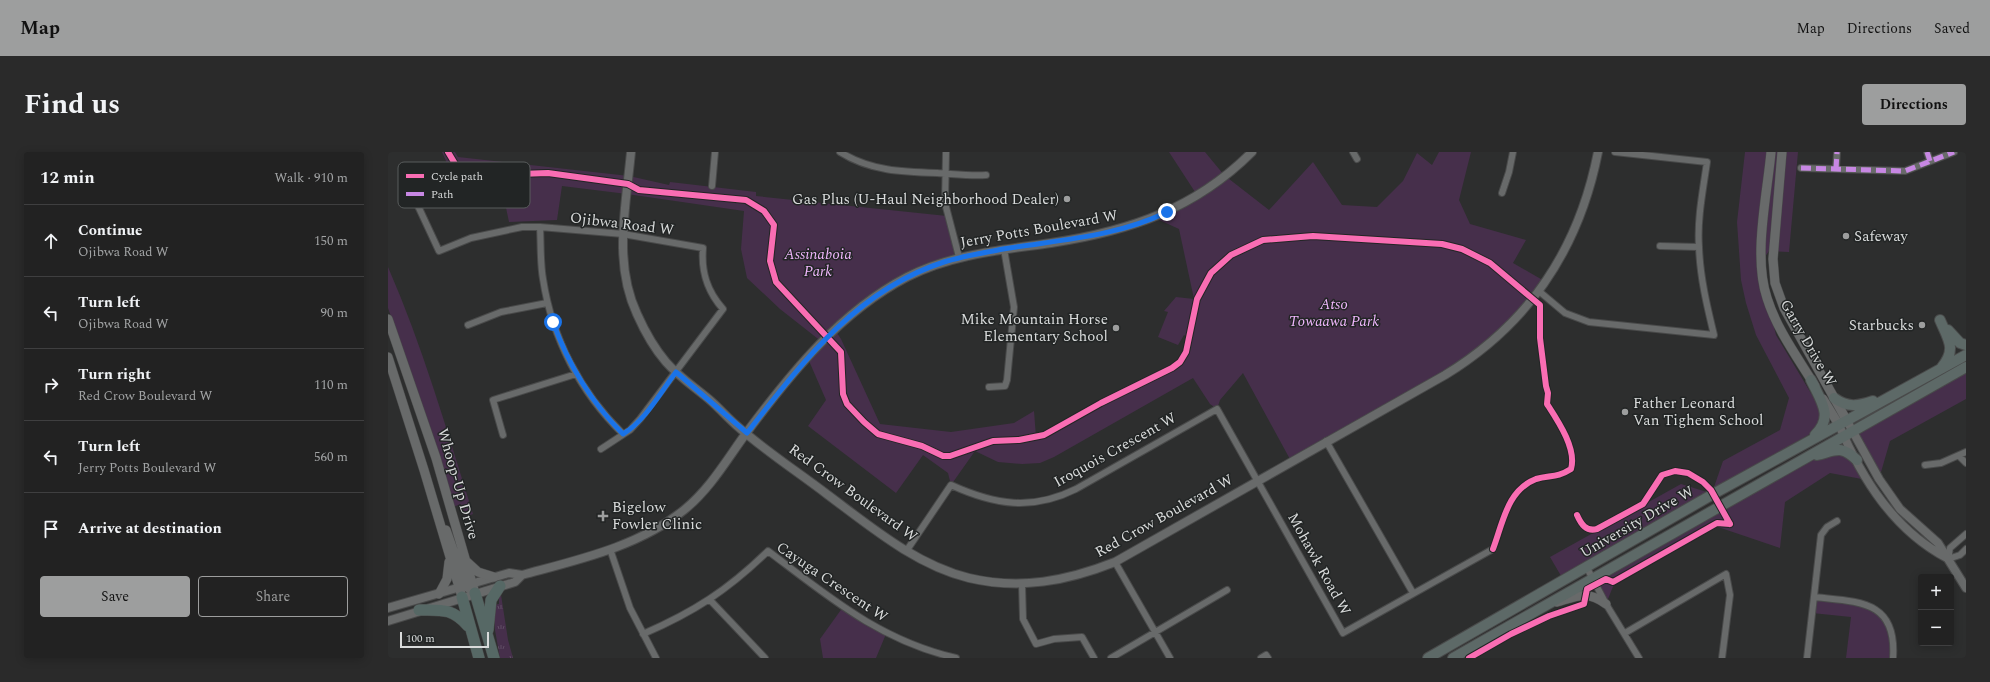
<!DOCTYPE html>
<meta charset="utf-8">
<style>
body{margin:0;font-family:Spectral,serif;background:#2a2a2a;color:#f1f3f6}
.controls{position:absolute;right:12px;bottom:12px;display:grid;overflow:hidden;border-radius:4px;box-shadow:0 2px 10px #0003}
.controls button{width:36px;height:36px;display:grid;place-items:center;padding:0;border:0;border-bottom:1px solid #3f3f40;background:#222;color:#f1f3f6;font:20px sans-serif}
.scale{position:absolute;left:12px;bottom:10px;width:89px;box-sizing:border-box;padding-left:4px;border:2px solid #d9dbdb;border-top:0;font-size:11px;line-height:14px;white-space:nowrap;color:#d9dbdb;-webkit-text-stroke:3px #222525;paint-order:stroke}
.stop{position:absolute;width:12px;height:12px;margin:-9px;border:3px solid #1a73e8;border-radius:50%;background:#fff}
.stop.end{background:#1a73e8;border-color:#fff;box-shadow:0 1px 4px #0008}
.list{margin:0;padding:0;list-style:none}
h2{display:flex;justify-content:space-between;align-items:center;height:52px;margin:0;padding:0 16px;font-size:17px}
h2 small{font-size:13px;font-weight:400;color:#a2a4a5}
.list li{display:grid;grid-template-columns:26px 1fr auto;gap:12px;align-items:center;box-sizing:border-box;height:72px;padding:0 16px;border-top:1px solid #3f3f40}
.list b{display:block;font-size:15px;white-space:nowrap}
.list p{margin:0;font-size:13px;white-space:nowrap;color:#a2a4a5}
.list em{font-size:13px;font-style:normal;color:#a2a4a5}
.actions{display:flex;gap:8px;padding:12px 16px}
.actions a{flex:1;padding:9px 0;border:1px solid #9d9e9e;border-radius:4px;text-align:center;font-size:14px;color:#9d9e9e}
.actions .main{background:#9d9e9e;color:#111}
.icon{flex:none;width:22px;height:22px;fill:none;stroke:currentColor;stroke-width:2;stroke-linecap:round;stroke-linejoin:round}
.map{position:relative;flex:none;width:1578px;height:506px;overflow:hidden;border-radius:4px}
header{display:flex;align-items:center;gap:24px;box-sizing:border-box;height:56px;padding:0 20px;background:#9d9e9e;color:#111}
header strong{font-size:19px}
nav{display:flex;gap:22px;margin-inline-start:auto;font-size:14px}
.intro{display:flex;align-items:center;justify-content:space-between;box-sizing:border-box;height:96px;padding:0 24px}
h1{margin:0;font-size:28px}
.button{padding:10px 18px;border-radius:4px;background:#9d9e9e;color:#111;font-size:14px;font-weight:700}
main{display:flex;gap:24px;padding:0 24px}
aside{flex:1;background:#222;border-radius:4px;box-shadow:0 2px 10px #0003}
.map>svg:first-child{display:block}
.grass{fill:url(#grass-tufts)}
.park{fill:#462f4b}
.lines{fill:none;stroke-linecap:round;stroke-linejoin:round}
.minor-casing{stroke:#494a4a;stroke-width:8}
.tertiary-casing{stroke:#494a4a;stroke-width:10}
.secondary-casing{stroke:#494a4a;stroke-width:10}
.primary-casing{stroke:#494a4a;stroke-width:12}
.motorway-casing{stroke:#494a4a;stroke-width:12}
.minor{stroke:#686a6a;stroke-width:6}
.tertiary{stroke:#686a6a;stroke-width:8}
.secondary{stroke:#686a6a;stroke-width:9}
.primary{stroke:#5d6967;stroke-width:10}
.motorway{stroke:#566865;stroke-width:11}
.quiet{stroke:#c787e3;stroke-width:5;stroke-dasharray:10 5;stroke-linecap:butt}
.cycleway-casing{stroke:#222525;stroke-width:8}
.cycleway{stroke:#f96db3;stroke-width:6}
.route{stroke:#1a73e8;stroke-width:5}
.poi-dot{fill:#9d9e9e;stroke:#222525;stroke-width:1.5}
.labels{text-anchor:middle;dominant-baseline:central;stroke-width:3;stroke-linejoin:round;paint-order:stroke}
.poi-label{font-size:15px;fill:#d9dbdb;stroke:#222525;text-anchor:end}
.street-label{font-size:15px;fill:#d9dbdb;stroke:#222525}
.park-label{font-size:15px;font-style:italic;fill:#efb6fc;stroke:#222525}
.key{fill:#222525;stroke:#595c5c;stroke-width:1}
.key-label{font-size:11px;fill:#d9dbdb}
</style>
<header>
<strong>Map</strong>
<nav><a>Map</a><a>Directions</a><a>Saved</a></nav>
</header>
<div class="intro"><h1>Find us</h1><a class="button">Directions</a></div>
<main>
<aside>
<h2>12 min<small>Walk · 910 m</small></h2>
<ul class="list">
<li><svg class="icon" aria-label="ahead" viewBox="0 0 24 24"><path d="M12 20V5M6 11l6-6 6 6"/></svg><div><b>Continue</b><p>Ojibwa Road W</p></div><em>150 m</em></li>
<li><svg class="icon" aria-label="left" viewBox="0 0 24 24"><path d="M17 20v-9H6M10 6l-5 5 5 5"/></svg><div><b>Turn left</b><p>Ojibwa Road W</p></div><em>90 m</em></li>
<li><svg class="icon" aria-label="right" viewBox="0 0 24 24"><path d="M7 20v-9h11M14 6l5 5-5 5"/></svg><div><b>Turn right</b><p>Red Crow Boulevard W</p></div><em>110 m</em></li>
<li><svg class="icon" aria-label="left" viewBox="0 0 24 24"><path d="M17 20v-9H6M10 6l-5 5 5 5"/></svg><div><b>Turn left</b><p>Jerry Potts Boulevard W</p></div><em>560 m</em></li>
<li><svg class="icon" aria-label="arrive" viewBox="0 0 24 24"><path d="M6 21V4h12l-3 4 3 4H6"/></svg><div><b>Arrive at destination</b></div></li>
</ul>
<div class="actions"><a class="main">Save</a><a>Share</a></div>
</aside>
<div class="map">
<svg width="1578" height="506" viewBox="0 0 1578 506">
<defs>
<pattern id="grass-tufts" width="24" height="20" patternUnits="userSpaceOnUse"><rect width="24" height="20" fill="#462f4b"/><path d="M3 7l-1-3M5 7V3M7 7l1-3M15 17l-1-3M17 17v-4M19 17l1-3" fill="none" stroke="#604d64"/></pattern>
</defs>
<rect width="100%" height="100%" fill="#2d2e2e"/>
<path class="grass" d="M113,443L120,488L125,506H112L107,478L106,453L111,452V446Z"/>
<path class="park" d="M54,0H67L70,5L241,24L281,33L282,30L368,40V44L559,64L571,105L522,124L445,175L453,187L492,272L563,280L626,271L646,259L648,285L667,278L752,232L781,219L796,204L799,185L796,183L790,193L770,185L780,160L776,159L788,145L806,147L791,77L767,66L809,43L781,0H817L836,23L881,58L925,10L954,53L989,55L1015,29L1029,1L1044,13L1051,0H1083L1071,48L1082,72L1138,88L1125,111L1158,130L1087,203L903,309L855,221L832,248L829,257L822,252L805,226L666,305L652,311L634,312L610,310L587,299L563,333L560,321L535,303L508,341L420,274L438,248L418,202L434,190L392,157L359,126L353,97L356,59L239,42L174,34L169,68L121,70L112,27L74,45Z
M1357,0H1410L1401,100L1381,99L1374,109L1375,131L1388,183L1430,253C1434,264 1433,268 1427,279L1325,338L1335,309L1392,278L1401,246L1368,183L1358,151L1353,128L1349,70Z
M0,115C35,195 59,279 85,362L77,365L73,352L65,355L20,212L0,156Z
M1578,215V247L1502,289L1491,327L1464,279Z
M1457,298L1479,328L1442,321L1397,350L1392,396L1330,375L1226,432L1218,452L1205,427L1410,309Z
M1293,332L1322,341L1176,429L1162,405Z
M1426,445L1476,451L1501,472L1505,506H1458L1463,465L1424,461Z
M455,455L498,482L488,506H435L432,487Z"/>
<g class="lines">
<g class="minor-casing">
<path id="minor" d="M452,0C482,19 515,20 549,21C566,22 582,24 598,23
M558,0L557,51L571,105
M965,0L969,7
M1539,0L1542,9
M1413,16L1517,19L1566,0
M1448,17L1449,0
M16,24L51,99L83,86L134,75H152L235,82L315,96C313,120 319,139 335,157L252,267L242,278L213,297
M324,34L327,0
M1114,41L1121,20L1125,0
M152,75C153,92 152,110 155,127C164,186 192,240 235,282
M1272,94L1310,95
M1152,140L1177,161L1201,170L1326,183C1319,154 1312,125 1311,95C1309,67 1315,38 1319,10L1227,0
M80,173L113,160L159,151
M601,235L617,234L619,228L626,155L616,97
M115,283L105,248L188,222
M938,289L1025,441
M1571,304L1578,311
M1537,313L1553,311L1578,300
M222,397L242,456L268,506
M519,398L563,333C607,353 644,359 688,337L829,257L955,481L1105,397
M1560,407L1562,396L1578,382
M1560,407L1572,403L1578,397
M727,410L782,506
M1199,416L1218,452L1251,506
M634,432L635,467L648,492L666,487L694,485L706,506
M1426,445C1471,450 1509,448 1505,506
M322,448L377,506
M1237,481L1338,422L1342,443L1334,506
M255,482C306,460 340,438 380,399C441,445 491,488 568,506
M723,506L839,438
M873,506L878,503L880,506
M1419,506L1433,383L1439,375L1449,369"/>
</g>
<g class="tertiary-casing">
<path id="tertiary" d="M243,0C238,54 225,111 249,162C257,180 266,196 278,210C292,226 308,236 323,249C332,257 339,265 348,273C376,298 410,320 440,343C483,375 528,413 581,426C632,438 679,429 727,410L1057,223C1142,171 1191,97 1210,0
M1459,269L1491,327L1512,357L1550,391L1578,436
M1451,273C1474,327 1506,378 1559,406
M0,456L121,421L134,423
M0,469L127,430L134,423C189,408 250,395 296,358C323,336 339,307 359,280C403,221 452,160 519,125C564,102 614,98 663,91C742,79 807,57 864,0"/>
</g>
<g class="secondary-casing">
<path id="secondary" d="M1383,0C1379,44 1365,104 1379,146C1389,178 1410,206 1427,234
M1394,0L1385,107L1387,131L1396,156L1459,269
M0,167L48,306L87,441
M0,205L36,318L74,445
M1435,247L1451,273
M58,378L78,434L87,441
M78,409L90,420L106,425
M51,442L59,427L61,410
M1169,450C1189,444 1200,438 1218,452"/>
</g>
<g class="primary-casing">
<path id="primary" d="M1552,168C1560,187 1569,197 1554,215
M1560,178L1572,191L1578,193
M1423,228C1433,249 1446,265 1427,283
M1446,246C1460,256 1470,254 1485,249
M1429,303C1449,298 1453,293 1469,308
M1040,506L1327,341L1578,203
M1065,506L1578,215"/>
</g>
<g class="motorway-casing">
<path id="motorway" d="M87,441L106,506
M74,445L91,506
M31,458C54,458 64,456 80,474
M100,478L103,448L112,434"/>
</g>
<use href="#minor" class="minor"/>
<use href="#tertiary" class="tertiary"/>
<use href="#secondary" class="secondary"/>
<use href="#primary" class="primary"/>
<use href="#motorway" class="motorway"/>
<path class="quiet" d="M1539,0L1542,9
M1413,16L1517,19L1566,0
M1448,17L1449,0"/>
<g class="cycleway-casing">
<path id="cycleway" d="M60,0L69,15L131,22L160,21L240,32L251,38L358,48L376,59L386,73L382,109L388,130L453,200L455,242L459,252L476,270L490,282L534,294L555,304H562L605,289L631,288L656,283L713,251L784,216L792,210L798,200L809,147L823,121L843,103L875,88L925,84L1054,92L1074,97L1102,111L1152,153V186L1158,234L1160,241L1159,252C1170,269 1189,297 1183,317C1169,326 1162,323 1148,327C1119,338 1115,371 1105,397
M1189,363C1193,372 1198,380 1209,377L1255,352L1274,323L1287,319L1300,321L1315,330L1323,338L1342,372
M1081,506L1123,482L1161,464L1196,452L1199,437L1218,427L1225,430L1329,371L1342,372"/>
</g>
<use href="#cycleway" class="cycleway"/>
</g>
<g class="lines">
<path class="route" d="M165,170C180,212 203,250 235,282C257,269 272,241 288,220L359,281C413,212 468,138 556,110C575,104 595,101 615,97C670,88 728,85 779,60"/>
</g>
<g class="poi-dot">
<circle cx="679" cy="47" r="4"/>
<circle cx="1458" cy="84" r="4"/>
<circle cx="1534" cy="173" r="4"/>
<circle cx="728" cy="176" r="4"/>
<circle cx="1237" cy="260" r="4"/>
<path d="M213 358h4v4h4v4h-4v4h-4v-4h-4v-4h4z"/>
</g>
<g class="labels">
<g class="poi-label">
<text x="671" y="47">Gas Plus (U-Haul Neighborhood Dealer)</text>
<text x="1466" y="84" text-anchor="start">Safeway</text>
<text x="720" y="167">Mike Mountain Horse<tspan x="720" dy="17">Elementary School</tspan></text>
<text x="1526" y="173">Starbucks</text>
<text x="1245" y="251" text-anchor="start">Father Leonard<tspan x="1245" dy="17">Van Tighem School</tspan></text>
<text x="224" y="355" text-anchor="start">Bigelow<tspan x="224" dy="17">Fowler Clinic</tspan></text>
</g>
<g class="street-label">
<text transform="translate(234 72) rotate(7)">Ojibwa Road W</text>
<text transform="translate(651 77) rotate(-10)">Jerry Potts Boulevard W</text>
<text transform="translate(1420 191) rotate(60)">Garry Drive W</text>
<text transform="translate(727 298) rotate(-29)">Iroquois Crescent W</text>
<text transform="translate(70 332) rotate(74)">Whoop-Up Drive</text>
<text transform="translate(465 341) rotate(36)">Red Crow Boulevard W</text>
<text transform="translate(776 364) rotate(-29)">Red Crow Boulevard W</text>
<text transform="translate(1249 370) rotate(-30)">University Drive W</text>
<text transform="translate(931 412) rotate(61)">Mohawk Road W</text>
<text transform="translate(444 430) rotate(34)">Cayuga Crescent W</text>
</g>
<g class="park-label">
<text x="430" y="102">Assinaboia<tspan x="430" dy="17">Park</tspan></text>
<text x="946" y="152">Atso<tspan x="946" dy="17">Towaawa Park</tspan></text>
</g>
</g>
<rect x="10" y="10" width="132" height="46" rx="6" class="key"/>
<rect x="18" y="22" width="18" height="4" fill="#f96db3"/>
<rect x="18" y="40" width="18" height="4" fill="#c787e3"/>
<g class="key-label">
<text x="43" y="28">Cycle path</text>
<text x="43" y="46">Path</text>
</g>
</svg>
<div class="controls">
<button>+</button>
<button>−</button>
</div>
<div class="scale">100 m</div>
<div class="stop" style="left:165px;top:170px"></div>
<div class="stop end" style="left:779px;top:60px"></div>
</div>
</main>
